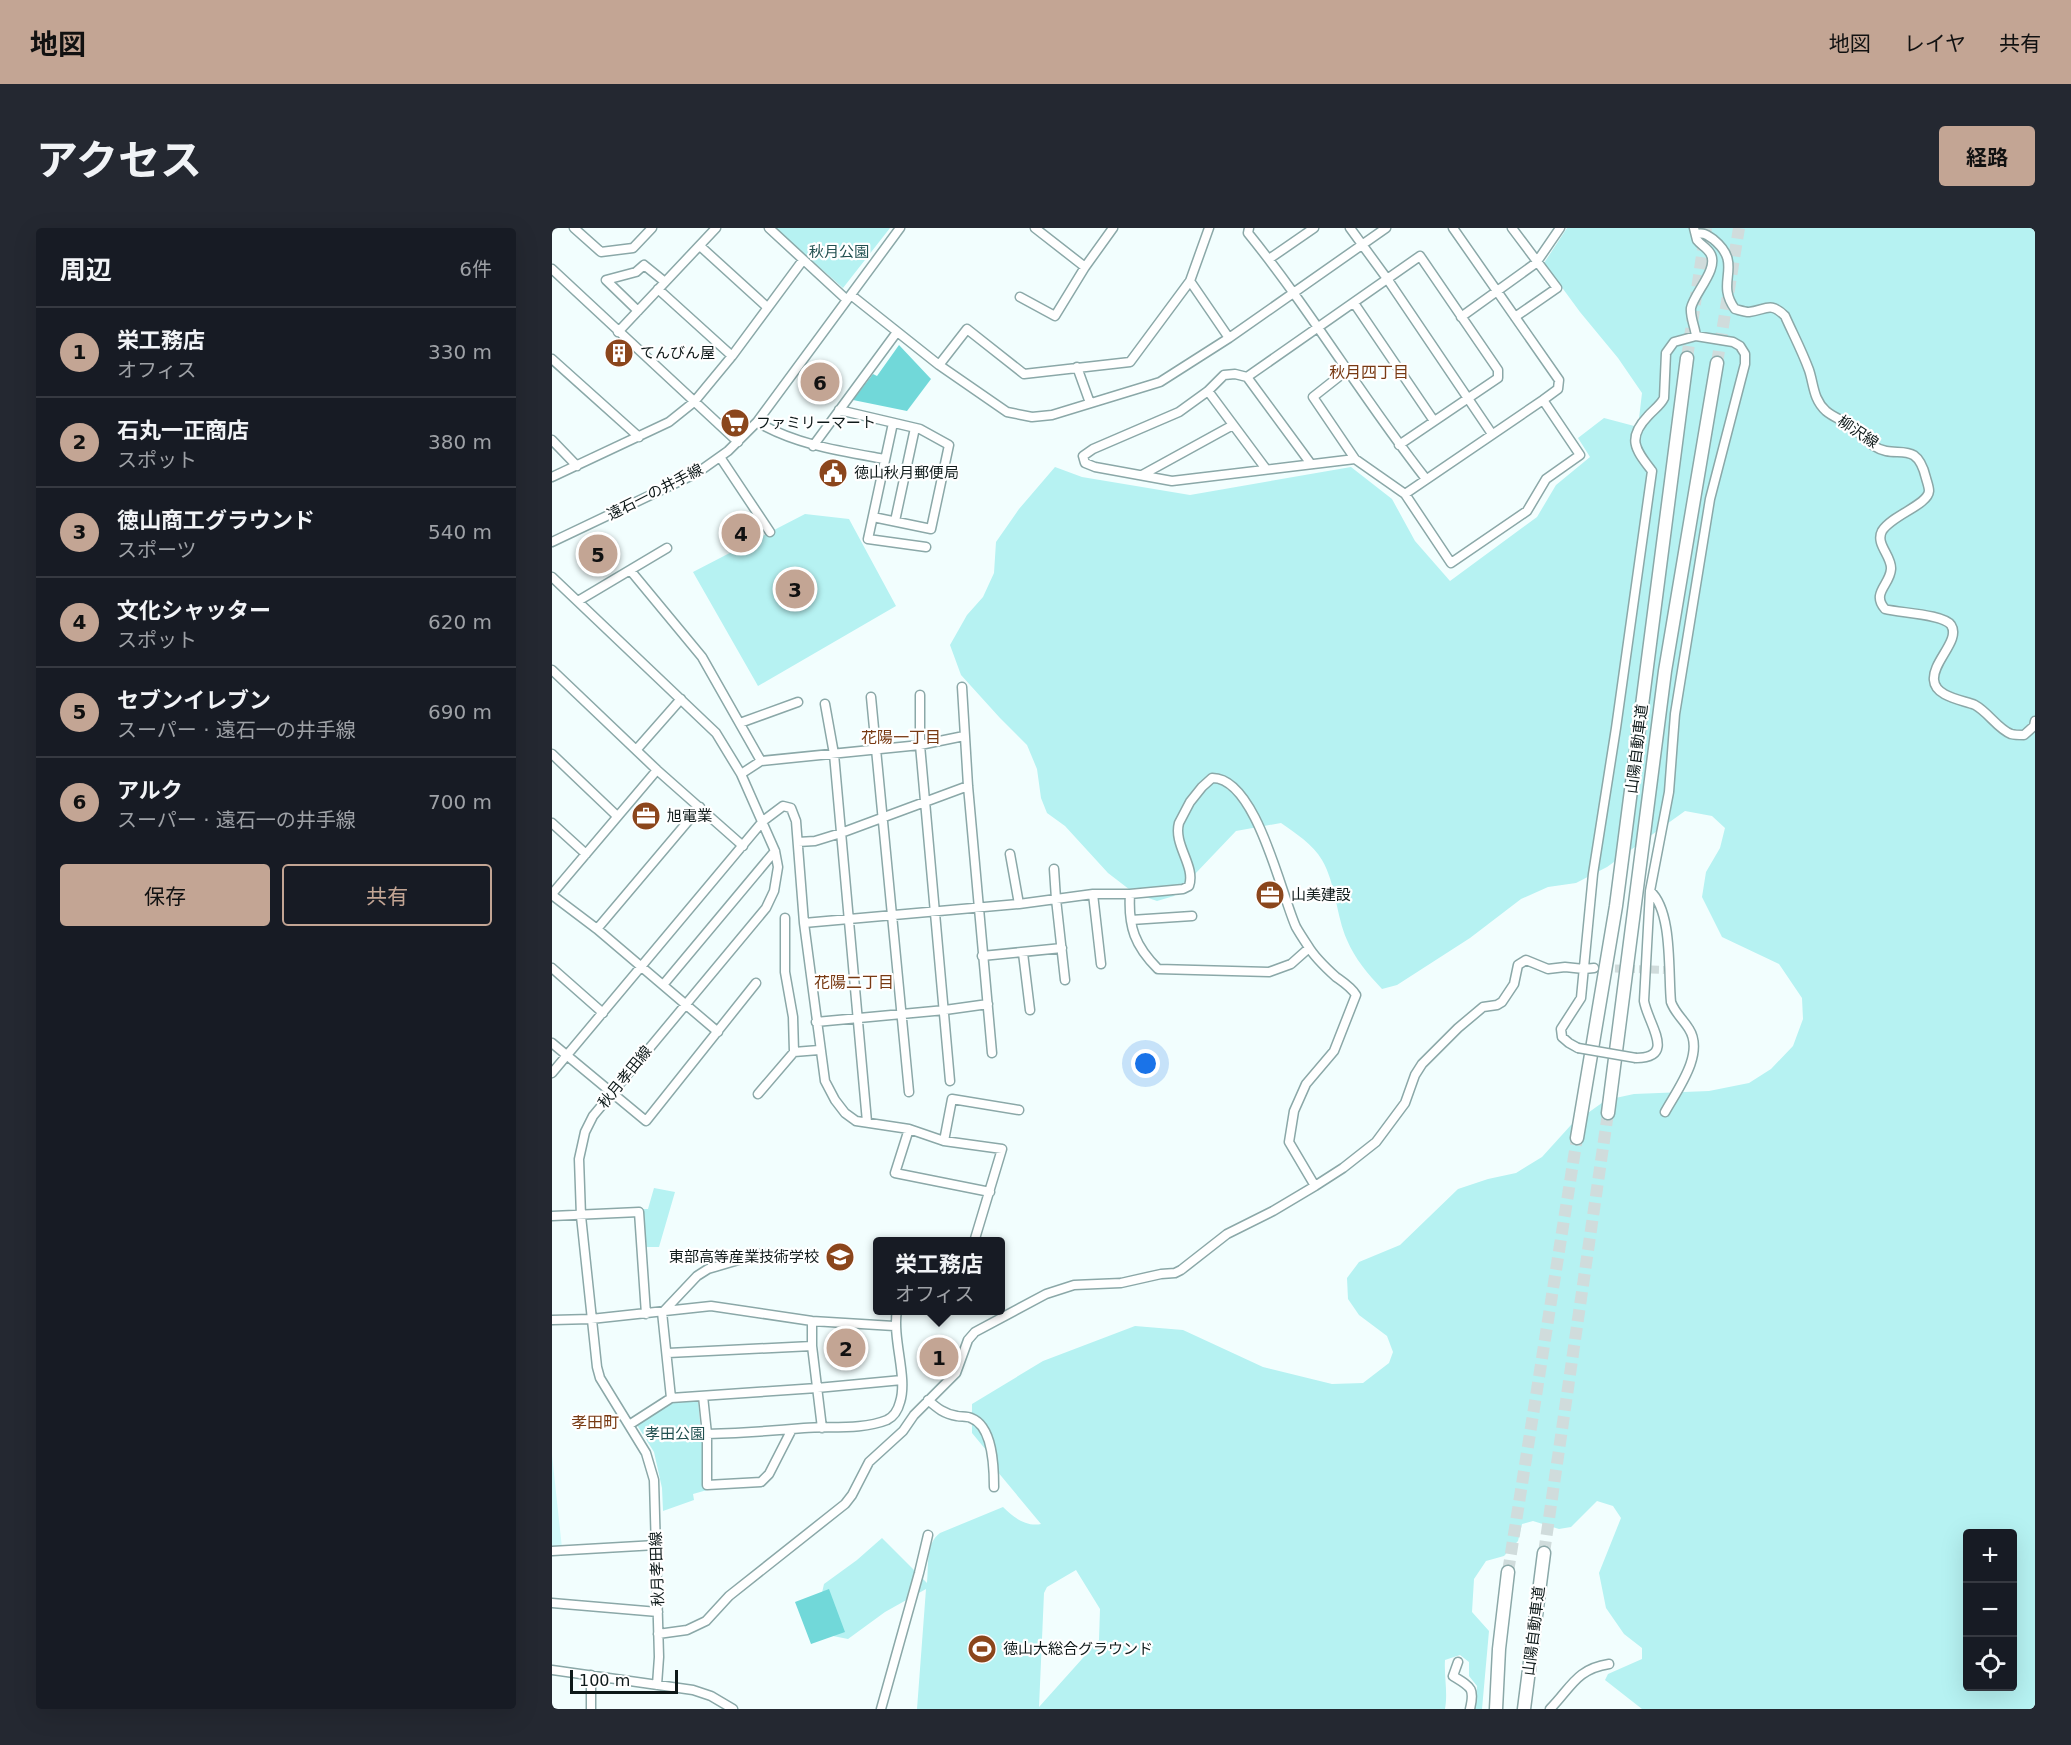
<!DOCTYPE html>
<html lang="ja">
<meta charset="utf-8">
<style>
body{margin:0;font-family:"DejaVu Sans","Noto Sans JP",sans-serif;background:#242831;color:#f1f3f6}
.controls{position:absolute;right:18px;bottom:18px;display:grid;overflow:hidden;border-radius:6px;box-shadow:0 6px 24px #0002}
.controls button{width:54px;height:54px;display:grid;place-items:center;padding:0;border:0;border-bottom:2px solid #363941;background:#171b24;color:#f1f3f6;font:30px sans-serif}
.scale{position:absolute;left:18px;bottom:15px;width:108px;box-sizing:border-box;padding-left:6px;border:3px solid #0e1919;border-top:0;font-size:16px;line-height:21px;white-space:nowrap;color:#0e1919;-webkit-text-stroke:4px #fff;paint-order:stroke}
.you{position:absolute;left:594px;top:836px;width:21px;height:21px;margin:-15px;border:4px solid #fff;border-radius:50%;background:#1a73e8;box-shadow:0 0 0 9px #1a73e833}
.badge{display:grid;place-items:center;width:39px;height:39px;border-radius:50%;background:#c3a594;color:#111;font-size:20px;font-weight:700}
.pin{position:absolute;translate:-50% -50%;border:3px solid #fff;box-shadow:0 2px 6px #0006}
.popup{position:absolute;left:321px;top:1009px;width:132px;height:78px;box-sizing:border-box;display:grid;place-content:center;border-radius:6px;background:#171b24;filter:drop-shadow(0 2px 4px #0005);font-size:20px;white-space:nowrap;color:#9ea1a6}
.popup b{font-size:22px;color:#f1f3f6}
.popup::after{content:'';position:absolute;left:50%;top:100%;margin-left:-12px;border:12px solid transparent;border-top-color:#171b24}
.list{margin:0;padding:0;list-style:none}
h2{display:flex;justify-content:space-between;align-items:center;height:78px;margin:0;padding:0 24px;font-size:26px}
h2 small{font-size:20px;font-weight:400;color:#9ea1a6}
.list li{display:grid;grid-template-columns:39px 1fr auto;gap:18px;align-items:center;box-sizing:border-box;height:90px;padding:0 24px;border-top:2px solid #363941}
.list b{display:block;font-size:22px;white-space:nowrap}
.list p{margin:0;font-size:20px;white-space:nowrap;color:#9ea1a6}
.list em{font-size:20px;font-style:normal;color:#9ea1a6}
.actions{display:flex;gap:12px;padding:18px 24px}
.actions a{flex:1;padding:14px 0;border:2px solid #c3a594;border-radius:6px;text-align:center;font-size:21px;color:#c3a594}
.actions .main{background:#c3a594;color:#111}
.icon{flex:none;width:33px;height:33px;fill:none;stroke:currentColor;stroke-width:2;stroke-linecap:round;stroke-linejoin:round}
.map{position:relative;flex:none;width:1483px;height:1481px;overflow:hidden;border-radius:6px}
header{display:flex;align-items:center;gap:36px;box-sizing:border-box;height:84px;padding:0 30px;background:#c3a594;color:#111}
header strong{font-size:28px}
nav{display:flex;gap:33px;margin-inline-start:auto;font-size:21px}
.intro{display:flex;align-items:center;justify-content:space-between;box-sizing:border-box;height:144px;padding:0 36px}
h1{margin:0;font-size:42px}
.button{padding:15px 27px;border-radius:6px;background:#c3a594;color:#111;font-size:21px;font-weight:700}
main{display:flex;gap:36px;padding:0 36px}
aside{flex:1;background:#171b24;border-radius:6px;box-shadow:0 6px 24px #0002}
.map>svg:first-child{display:block}
.built{fill:#d2fbfb}
.green{fill:#b6f2f2;fill-rule:evenodd}
.water{fill:#71d8d9}
.lines{fill:none;stroke-linecap:round;stroke-linejoin:round}
.minor-tunnel{stroke:#d0dcdc;stroke-width:8;stroke-dasharray:8 4;stroke-linecap:butt}
.highway-tunnel{stroke:#d0dcdc;stroke-width:12;stroke-dasharray:12 6;stroke-linecap:butt}
.minor-casing{stroke:#8ba8a8;stroke-width:11}
.highway-casing{stroke:#8ba8a8;stroke-width:15}
.minor{stroke:#fff;stroke-width:8}
.highway{stroke:#fff;stroke-width:12}
.minor-bridge-casing{stroke:#8ba8a8;stroke-width:11;stroke-linecap:butt}
.minor-bridge{stroke:#fff;stroke-width:8}
.labels{text-anchor:middle;dominant-baseline:central;stroke-width:4.5;stroke-linejoin:round;paint-order:stroke}
.park-label{font-size:15px;fill:#225151;stroke:#fff}
.poi-label{font-size:15px;fill:#0e1919;stroke:#fff;text-anchor:start}
.street-label{font-size:15px;fill:#0e1919;stroke:#fff}
.neighbourhood-label{font-size:16px;fill:#783a13;stroke:#fff}
</style>
<header>
<strong>地図</strong>
<nav><a>地図</a><a>レイヤ</a><a>共有</a></nav>
</header>
<div class="intro"><h1>アクセス</h1><a class="button">経路</a></div>
<main>
<aside>
<h2>周辺<small>6件</small></h2>
<ul class="list">
<li><span class="badge">1</span><div><b>栄工務店</b><p>オフィス</p></div><em>330 m</em></li>
<li><span class="badge">2</span><div><b>石丸一正商店</b><p>スポット</p></div><em>380 m</em></li>
<li><span class="badge">3</span><div><b>徳山商工グラウンド</b><p>スポーツ</p></div><em>540 m</em></li>
<li><span class="badge">4</span><div><b>文化シャッター</b><p>スポット</p></div><em>620 m</em></li>
<li><span class="badge">5</span><div><b>セブンイレブン</b><p>スーパー · 遠石一の井手線</p></div><em>690 m</em></li>
<li><span class="badge">6</span><div><b>アルク</b><p>スーパー · 遠石一の井手線</p></div><em>700 m</em></li>
</ul>
<div class="actions"><a class="main">保存</a><a>共有</a></div>
</aside>
<div class="map">
<svg width="1483" height="1481" viewBox="0 0 1483 1481">
<rect width="100%" height="100%" fill="#f2fefe"/>
<path class="built" d="M0,1227L10,1320H0Z"/>
<path class="green" d="M223,0H338L291,60Z
M1015,0H1483V1481H1090L1053,1452L1056,1446L1090,1431V1420L1072,1406L1054,1380L1047,1345L1069,1290L1061,1278L1045,1273L1019,1299L1007,1301L981,1293L970,1296L966,1313L952,1328L934,1333L922,1351L920,1384L937,1403L930,1481H923L925,1458L917,1448V1434L908,1427L893,1432C892,1449 896,1464 893,1481H365L374,1361L333,1384L296,1411L276,1407L266,1382L272,1356L305,1332L330,1310L375,1355C377,1338 373,1316 388,1305L451,1279C461,1289 474,1299 489,1296L445,1243L439,1228L420,1205V1176L491,1133L583,1098L631,1102L711,1139L780,1156L811,1155L837,1135L841,1124L835,1108L807,1087L796,1071L795,1050L807,1034L848,1017L906,961L936,951L964,945L990,929L1019,897L1054,872L1082,866L1157,863L1197,855L1219,841L1241,818L1251,791L1250,770L1227,736L1170,709L1150,669L1154,644L1168,620L1173,600L1160,588L1133,583L1055,639L1024,655L996,659L969,671L918,710L845,757L830,761C816,746 803,731 795,712C784,687 784,656 770,632C761,616 743,605 729,595L684,603L622,668L605,673L582,665L556,645L513,598L495,585L489,570L485,541L475,517L448,490L409,447L398,417L415,387L431,369L442,345L444,314L467,281L503,239L530,249L638,267L799,239L840,271L863,313L898,353L985,289L1004,257L1038,229L1026,210L1052,190L1086,199L1090,165L1066,130L1028,84L992,35ZM1416,1306H1460V1458H1416ZM524,1342L548,1381L547,1412L487,1479L492,1365L495,1359Z
M253,286L297,291L344,378L206,458L141,344Z
M102,960L123,964L107,1019H92L89,981H96Z
M120,1173H146L155,1262L141,1266L142,1272L111,1283L110,1260L102,1224L85,1197Z"/>
<path class="water" d="M347,117L379,151L355,183L301,172L321,146L325,148Z
M277,1361L293,1404L259,1416L243,1374Z"/>
<g class="lines">
<path class="minor-tunnel" d="M1051,740L1112,742"/>
<path class="highway-tunnel" d="M1135,130L1154,0
M1165,135L1187,0
M992,1325L1056,885
M956,1344L1025,910"/>
<g class="minor-casing">
<path id="minor" d="M22,0L49,24L81,20L100,0
M217,0L295,72
M483,0L533,39
M697,0L696,5C760,84 811,171 874,251
M798,0L836,52L940,206
M960,0L1005,60L963,89
M1142,0L1145,12C1149,17 1155,20 1158,25C1168,40 1142,65 1139,80C1138,89 1143,99 1144,108
M1144,6C1152,4 1155,7 1161,11C1193,37 1162,53 1183,81C1187,82 1193,84 1197,84C1214,82 1218,73 1233,88C1241,106 1250,123 1257,142C1262,157 1261,171 1274,183C1281,189 1290,192 1298,197C1306,203 1313,212 1322,218C1344,233 1364,209 1374,250C1375,254 1377,259 1377,263C1376,277 1340,287 1330,303C1323,316 1340,328 1339,341C1338,357 1319,365 1333,381C1347,385 1391,386 1399,397C1409,412 1380,434 1382,452C1383,469 1411,472 1423,477C1436,484 1446,501 1459,506C1463,507 1468,507 1472,507L1482,498L1483,493
M148,18L215,79
M717,31L762,0
M0,41L186,214
M638,53L677,110
M106,61L180,128
M299,67L387,137L455,184L480,189L500,187L608,154L677,110L834,0
M468,69L503,88L533,39L561,0
M802,75L882,193
M86,83L54,52L84,44L92,37L113,54
M909,89L984,35L1008,0
M66,104L164,0
M0,131L87,209
M387,137L415,101L472,146L578,134L638,53L657,0
M525,139L538,175
M794,143L761,169L803,231L853,266L899,335L975,283L994,251L1028,227L991,172
M695,149L868,28L946,142V150L847,217
M656,163L714,241
M287,182L368,201L397,217L379,301L321,289
M205,194C245,217 288,223 333,231
M341,195L316,311L374,319
M0,212L25,238
M261,218L345,104
M168,229L218,304
M759,236L695,149L683,146L672,147L656,163L627,184L541,221L531,228L533,235L543,239L620,253L803,231
M590,247L681,197
M0,249L117,194L142,174L180,128L251,32
M853,266L991,172L1006,161L1007,152L901,0
M343,293L363,200
M0,314L145,245L176,223L205,194L348,0
M78,342L150,429L209,533
M0,349L164,505L189,546L223,623L226,639L222,663L214,680L41,888L33,904L27,931L29,988L45,1139L48,1150L94,1225L102,1252L107,1429L105,1457
M26,373L115,320
M0,442L105,542L191,618
M410,459L416,558L440,825
M368,467V517L398,853
M319,469L357,864
M273,476L282,526L315,894
M188,495L246,474
M85,521L129,471
M0,526L65,588
M189,546L209,533L368,517L412,508
M0,595L34,626
M246,614L263,613L289,605L416,558
M458,626L467,676
M502,641L504,671L513,752
M0,666L105,542
M541,666L549,736
M578,666C576,699 583,718 606,741L717,744L739,736L757,720
M0,667L45,701L166,804
M233,690V744L241,789L242,824
M579,692L640,688
M252,695L467,676L541,666H578L631,661L637,658C644,638 621,617 627,595L638,574L650,559L660,550C704,549 729,666 744,699C748,706 752,712 756,718C763,730 774,740 784,749C791,754 799,759 804,767L782,823L754,856L742,883L737,914L763,958
M45,701L148,579
M471,725L478,782
M430,728L510,720
M0,740L51,785
M111,757L223,623
M264,794L393,782L436,776
M0,815L94,893L204,755
M1026,820L1017,815L1010,809L1009,801L1029,770L1041,646L1064,500L1100,243C1084,222 1074,211 1096,188C1101,182 1108,178 1112,170L1114,125L1122,114L1144,108L1181,114L1188,118L1193,126V136L1158,271L1123,486L1117,564L1098,663C1121,683 1116,745 1119,774C1123,785 1131,791 1137,801C1153,826 1125,862 1113,884
M1084,830C1125,830 1096,796 1092,773L1098,663
M0,845L211,593L231,578L239,580L244,593L252,695L273,853L283,872L293,885L304,893L357,901L392,913L450,921L422,1014
M206,866L242,824L267,822
M357,901L343,945L438,964
M392,913L400,871L467,882
M0,988L87,984L94,1086
M110,1084L119,1170
M111,1084L145,1048L156,1041L210,1025
M0,1092L39,1091L159,1078L260,1093L342,1098
M260,1093V1118L270,1200
M116,1125L260,1118
M151,1168L155,1206V1257L209,1254L217,1246L239,1203
M376,1172C385,1180 392,1186 405,1188C409,1189 415,1188 419,1190C441,1198 442,1239 442,1259
M77,1197L119,1170L265,1160L350,1152
M155,1206C188,1205 220,1203 252,1200C278,1198 310,1202 335,1192C343,1188 346,1182 348,1174C356,1149 340,1112 345,1082
M0,1323L104,1317
M0,1375L106,1384
M106,1406L135,1402L154,1393L177,1368L293,1276L300,1267L317,1234L351,1203L362,1187L404,1145L416,1112L423,1104L494,1066L522,1057L569,1055L609,1046L623,1045L629,1042L675,1006L721,983L763,958L791,940L824,914L853,875L863,847L870,836L906,800L931,779L945,777L950,774L962,756L966,737L974,732L996,741L1013,739L1032,741L1042,740
M906,1434L901,1448C919,1459 923,1460 918,1481
M0,1442L141,1462L159,1468L181,1481
M39,1447V1481
M329,1481L367,1345L376,1307
M998,1481C1019,1460 1024,1441 1057,1436"/>
</g>
<g class="highway-casing">
<path id="highway" d="M1056,885L1113,443L1165,135
M1025,910L1064,678L1135,130
M944,1481L947,1421L956,1344
M972,1481L992,1325"/>
</g>
<use href="#minor" class="minor"/>
<use href="#highway" class="highway"/>
<g class="minor-bridge-casing">
<path id="minor-bridge" d="M1026,820L1084,830"/>
</g>
<use href="#minor-bridge" class="minor-bridge"/>
</g>
<defs>
<g id="building-disc" transform="scale(1.5)"><circle r="9.5" fill="#8b461c" stroke="#fff"/><path d="M-4-6H4V6H1V3H-1V6H-4ZM-2.5-4.3h1.7v1.8h-1.7ZM.8-4.3h1.7v1.8H.8ZM-2.5-1h1.7V.8h-1.7ZM.8-1h1.7V.8H.8Z" fill="#fff"/></g>
<g id="supermarket-disc" transform="scale(1.5)"><circle r="9.5" fill="#8b461c" stroke="#fff"/><path d="M-6-5.5h2.5l.6 2H6L4.5 2H-2.5L-4.4-4H-6ZM-1.5 3.2a1.3 1.3 0 1 0 .1 0ZM3 3.2a1.3 1.3 0 1 0 .1 0Z" fill="#fff"/></g>
<g id="civic-disc" transform="scale(1.5)"><circle r="9.5" fill="#8b461c" stroke="#fff"/><path d="M-.6-6.5H3V-4.5H.6V-3L4-1V1h2V6H-6V1h2V-1L-.6-3ZM-1.2 2.5V6h2.4V2.5Z" fill="#fff"/></g>
<g id="office-disc" transform="scale(1.5)"><circle r="9.5" fill="#8b461c" stroke="#fff"/><path d="M-6-3h4V-5.5h4V-3h4V5H-6ZM-1-4.5V-3h2v-1.5ZM-6 0V1H6V0Z" fill="#fff"/></g>
<g id="university-disc" transform="scale(1.5)"><circle r="9.5" fill="#8b461c" stroke="#fff"/><path d="M0-5L7-2L0 1L-7-2ZM-4 1L0 2.5L4 1V4Q0 6-4 4Z" fill="#fff"/></g>
<g id="stadium-disc" transform="scale(1.5)"><circle r="9.5" fill="#8b461c" stroke="#fff"/><path d="M0-5a6.5 5 0 1 0 0 10a6.5 5 0 1 0 0-10ZM-3.5-1.8h7v3.6h-7Z" fill="#fff"/></g>
</defs>
<g fill-rule="evenodd">
<use href="#building-disc" x="67" y="125"/>
<use href="#supermarket-disc" x="183" y="195"/>
<use href="#civic-disc" x="281" y="245"/>
<use href="#office-disc" x="94" y="588"/>
<use href="#office-disc" x="718" y="667"/>
<use href="#university-disc" x="288" y="1029"/>
<use href="#stadium-disc" x="430" y="1421"/>
</g>
<g class="labels">
<g class="park-label">
<text x="287" y="24">秋月公園</text>
<text x="123" y="1206">孝田公園</text>
</g>
<g class="poi-label">
<text x="88" y="125">てんびん屋</text>
<text x="204" y="195">ファミリーマート</text>
<text x="302" y="245">徳山秋月郵便局</text>
<text x="115" y="588">旭電業</text>
<text x="739" y="667">山美建設</text>
<text x="267" y="1029" text-anchor="end">東部高等産業技術学校</text>
<text x="451" y="1421">徳山大総合グラウンド</text>
</g>
<g class="street-label">
<text transform="translate(1306 204) rotate(34)">柳沢線</text>
<text transform="translate(103 264) rotate(-27)">遠石一の井手線</text>
<text transform="translate(1085 521) rotate(-83)">山陽自動車道</text>
<text transform="translate(73 849) rotate(-51)">秋月孝田線</text>
<text transform="translate(105 1341) rotate(-92)">秋月孝田線</text>
<text transform="translate(982 1403) rotate(-83)">山陽自動車道</text>
</g>
<g class="neighbourhood-label">
<text x="817" y="144">秋月四丁目</text>
<text x="349" y="509">花陽一丁目</text>
<text x="302" y="754">花陽二丁目</text>
<text x="43" y="1194">孝田町</text>
</g>
</g>
</svg>
<div class="controls">
<button>+</button>
<button>−</button>
<button><svg class="icon" aria-label="locate" viewBox="0 0 24 24"><circle cx="12" cy="12" r="6"/><path d="M12 2v4M12 18v4M2 12h4M18 12h4"/></svg></button>
</div>
<div class="scale">100 m</div>
<div class="you"></div>
<div class="pin badge" style="left:387px;top:1129px">1</div>
<div class="popup"><b>栄工務店</b>オフィス</div>
<div class="pin badge" style="left:294px;top:1120px">2</div>
<div class="pin badge" style="left:243px;top:361px">3</div>
<div class="pin badge" style="left:189px;top:305px">4</div>
<div class="pin badge" style="left:46px;top:326px">5</div>
<div class="pin badge" style="left:268px;top:154px">6</div>
</div>
</main>
